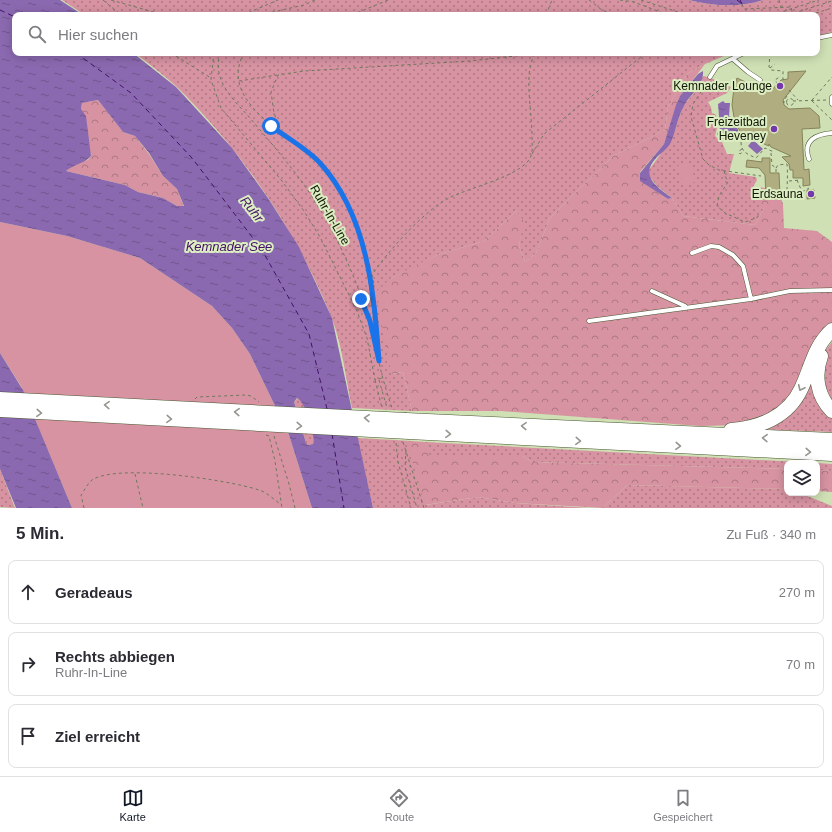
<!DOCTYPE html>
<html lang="de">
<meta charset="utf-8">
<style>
body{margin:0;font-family:Arial,sans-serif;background:#f2f2f3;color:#2b2b33}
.controls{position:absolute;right:12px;bottom:12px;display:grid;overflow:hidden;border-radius:8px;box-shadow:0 2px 10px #0003}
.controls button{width:36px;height:36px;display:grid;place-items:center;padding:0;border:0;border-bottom:1px solid #e1e1e2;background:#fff;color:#2b2b33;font:20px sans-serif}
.stop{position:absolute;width:12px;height:12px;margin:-9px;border:3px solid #1a73e8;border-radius:50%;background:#fff}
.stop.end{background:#1a73e8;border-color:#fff;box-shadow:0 1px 4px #0008}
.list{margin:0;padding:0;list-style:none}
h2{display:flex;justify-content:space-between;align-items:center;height:52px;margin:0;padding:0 16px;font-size:17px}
h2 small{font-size:13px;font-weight:400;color:#7c7c81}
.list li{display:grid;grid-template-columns:26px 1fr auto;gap:12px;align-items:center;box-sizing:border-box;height:64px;margin:0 8px 8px;padding:0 8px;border:1px solid #e1e1e2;border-radius:8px}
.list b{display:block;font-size:15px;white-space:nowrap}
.list p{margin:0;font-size:13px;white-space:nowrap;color:#7c7c81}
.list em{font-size:13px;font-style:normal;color:#7c7c81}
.icon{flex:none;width:22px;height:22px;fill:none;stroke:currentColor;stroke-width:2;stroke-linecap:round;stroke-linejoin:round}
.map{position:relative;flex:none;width:832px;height:508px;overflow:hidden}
.search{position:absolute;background:#fff;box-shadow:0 2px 10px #0003;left:12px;right:12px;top:12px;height:44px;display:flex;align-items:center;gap:10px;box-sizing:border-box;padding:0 14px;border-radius:8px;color:#7c7c81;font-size:15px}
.sheet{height:268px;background:#fff}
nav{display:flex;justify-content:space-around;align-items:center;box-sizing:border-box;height:56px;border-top:1px solid #e1e1e2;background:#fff;font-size:11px;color:#7c7c81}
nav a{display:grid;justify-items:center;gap:2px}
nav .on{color:#111827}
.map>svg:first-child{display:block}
.grass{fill:url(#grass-dots)}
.forest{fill:url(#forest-crowns)}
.park{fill:#d793a2}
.water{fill:url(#water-ripples);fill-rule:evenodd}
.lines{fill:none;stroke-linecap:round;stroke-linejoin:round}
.ferry{stroke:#431168;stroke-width:1;stroke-dasharray:5 4;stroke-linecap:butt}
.building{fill:#b0ad81;stroke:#858358}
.service-casing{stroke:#495731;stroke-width:5}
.motorway-casing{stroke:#495731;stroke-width:15}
.path{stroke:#6d795b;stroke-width:1;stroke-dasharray:3 3;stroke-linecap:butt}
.service{stroke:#fff;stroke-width:4}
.motorway{stroke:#fff;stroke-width:14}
.motorway-bridge-casing{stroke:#495731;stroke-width:15;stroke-linecap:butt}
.motorway-bridge{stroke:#fff;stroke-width:14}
.oneway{stroke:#94978f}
.route{stroke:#1a73e8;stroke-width:5}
.poi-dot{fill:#7737ac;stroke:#dcedc2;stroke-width:1.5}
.labels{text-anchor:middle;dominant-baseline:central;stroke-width:4;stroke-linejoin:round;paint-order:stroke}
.poi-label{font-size:12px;fill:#111707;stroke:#dcedc2;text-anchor:end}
.street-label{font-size:12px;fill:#111707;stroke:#dcedc2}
.water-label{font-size:13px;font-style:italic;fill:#431168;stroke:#dcedc2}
</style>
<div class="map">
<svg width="832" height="508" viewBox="0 0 832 508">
<defs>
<pattern id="grass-dots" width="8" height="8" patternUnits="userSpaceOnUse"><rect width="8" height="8" fill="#d793a2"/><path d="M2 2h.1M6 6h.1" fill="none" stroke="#ad7782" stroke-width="1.8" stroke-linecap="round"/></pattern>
<pattern id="forest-crowns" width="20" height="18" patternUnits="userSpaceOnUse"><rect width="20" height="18" fill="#d793a2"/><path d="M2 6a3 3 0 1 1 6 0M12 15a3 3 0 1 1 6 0" fill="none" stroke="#ad7782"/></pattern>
<pattern id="water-ripples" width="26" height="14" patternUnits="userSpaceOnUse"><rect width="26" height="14" fill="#8b69b0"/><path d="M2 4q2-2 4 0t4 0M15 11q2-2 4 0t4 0" fill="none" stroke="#70558d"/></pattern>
</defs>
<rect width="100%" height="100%" fill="#cfe0b5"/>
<path class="grass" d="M62,0H689C713,6 739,8 763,0H832V32L817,36V15H85Z
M135,53H731L705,64L687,74L668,107L665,130L613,156L550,218L536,253L525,262L519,246L523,221L516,211L484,241L437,255L390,279L391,374L403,372L412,411L352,408C346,380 342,343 331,316C296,231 243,152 177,87C164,75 149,64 135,53Z
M703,76C713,77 721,84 731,87L727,93L708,102L711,107L712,113L716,115L717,128L715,136L722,142L727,154H734L729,173L756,177L757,180L753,187L764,208L755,225L683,216L672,198L657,186L649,176V170L672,138L683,106L699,87Z
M830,340L819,360L832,411V432L755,429Z
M832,342V408L822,394L825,351Z
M298,398C305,401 316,437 313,444L308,445L306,443L294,402Z
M357,438L412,441L426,505L478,497L515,503L588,508H373Z
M425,442L816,463H787V469L532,462L523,456H429Z
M817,463L832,464V471L817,470Z
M0,469L15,508L0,507Z
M627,485L787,489V493H800L832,506V508H603Z"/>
<path class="forest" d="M705,64L679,98L664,144L640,172V180L668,199L672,198L683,216L755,225L764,208L755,203L753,187L766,188V196L780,195L783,204L784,228L817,231L832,242V323L791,395L772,413L743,425L700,426L501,411H412L403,372L391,374C389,346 379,320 376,292L390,279L414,266L437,255L484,241L516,211L524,221L519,246L525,262L536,253L550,218L613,156L665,130L668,107L687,74Z
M98,100L123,132L135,136L149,154L163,176L177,189L184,207L177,206L163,198L138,192L125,185L66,171L76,163L88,160L91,156L81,109L82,103Z
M412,441L425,442L430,456H523L532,462L787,469V489L627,485L603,508L515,503L478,497L425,505L407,442Z
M817,470L832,471V492L817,491Z"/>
<path class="park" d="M681,53H711L710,63Z
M687,162L697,181L685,186L676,167Z
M0,222L67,236L140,258L212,306L232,328L250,354L289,435L312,508H72L21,386L0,353Z"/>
<path class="water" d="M0,0H60L83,15H15V53H133L176,87L232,148L268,198L299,247L332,318L373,508H312L289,435L250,354L232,328L212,306L140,258L67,236L0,222ZM98,100L123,132L135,136L149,153L163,176L177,189L184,206H177L163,198L138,192L125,185L66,171C74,164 86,163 91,156L86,116L81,109L82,103ZM297,398C305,401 316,437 313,444L308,445L306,443L294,402Z
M689,0H763C739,8 713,6 689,0Z
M703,71C704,86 690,94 684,106C677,118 676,132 670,144C667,149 661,153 657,157C639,176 656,186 672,198L668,199L640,181V173L664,144L676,105L680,96L698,74Z
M723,101L725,103H730L729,116L732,119L733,125L737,127L739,133L728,141L727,139H720L717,134L720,128L718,104Z
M753,140L763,149L757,154L748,146Z
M0,353L23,390L72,508H16L0,469Z"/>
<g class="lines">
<path class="ferry" d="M737,0L742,4
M740,0L742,4
M0,10L15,17
M76,53L131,93L192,158L262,250L309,334L327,409
M332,434L344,508"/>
</g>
<path class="building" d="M806,71L783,100L784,105L789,109L810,108L819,116L820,128L802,129L804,170L809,169L810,185L803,186V178H793V170H790L789,164L782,157L791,156L771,147L769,144V146L764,144L752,134L745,139L735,123L732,105L734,87L737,78L756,87L761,86L770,92L781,80L788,79V72Z
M762,158H770V173H779L780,195L766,196L765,175L759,168L746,167L747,160L762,162Z
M807,190H814L815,198L807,199Z"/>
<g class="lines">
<g class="service-casing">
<path id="service" d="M817,38L832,35
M733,59L748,72L760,80
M710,77L717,66L744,53
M832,97V104
M809,159C802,140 817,134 832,133
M692,253L711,246L719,247L733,255L743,266L751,299
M652,291L685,306
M589,321L751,299L790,291L832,290"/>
</g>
<g class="motorway-casing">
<path id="motorway" d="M821,356C814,375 817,396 832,411
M406,420L832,440
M731,430C759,428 788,417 801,389C811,368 814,346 832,330
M409,432L832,454"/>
</g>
<path class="path" d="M103,0L121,15
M111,0L164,15
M589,0L602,10L615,15
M620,0L634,2L668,15
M641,0L687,15
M779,0L781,8
M742,4L744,9L791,7L793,15
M230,15L245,13
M243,15L278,0
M260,15L304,5L315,0
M352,15L388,0
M546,15L552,0
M772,15L819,0
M788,15L832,1
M810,15L832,8
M171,53L211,78
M214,53L211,80L221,108L282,181L304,211L320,237L357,311L367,338L375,380L382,378
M220,53C212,81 233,99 250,118C271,143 293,168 311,195C341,240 368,304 378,357
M244,53C219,98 280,130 308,152C316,159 324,167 331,176C372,234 368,295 379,362C382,377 387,393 392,408
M697,53L700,56L705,53
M770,53L769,67L771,70L783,71V80
M770,68L775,64
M239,81L277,75
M708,81L693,104L691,117L703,159L709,165L719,170L761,176
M778,84L775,80L781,76
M789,90L798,100
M786.5 102a3.5 3.5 0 1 1 7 0a3.5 3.5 0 1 1-7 0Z
M812,100L832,77
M793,101L827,100
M812,101L832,120
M785,102H783L789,93
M282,134L274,113L271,92L278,75L304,71L470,61L533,54
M741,142C741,152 747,154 756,158L765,148L774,152
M742,149L739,151V153L740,154L744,151
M771,153L772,165L776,168V172
M532,154L544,134L646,53
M776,168L778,165L787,164C788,175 787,183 787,194
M725,171L724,174L728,182L719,196L717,206L725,213L745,222L758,217V215H756
M797,180L803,194
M789,181L801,180
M802,192L809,188
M373,295L374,284L372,275C387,252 425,210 449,198C467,188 524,176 531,156C533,150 532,143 532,137C532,117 528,97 529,77C529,69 532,61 534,53
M375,380L382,408
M379,380L387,408
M195,399L197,397L246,395L251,396L259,402
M266,435L269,436L275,461L282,508
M274,436L289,484L295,508
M403,442L424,508
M396,443L398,462L411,508
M406,450L405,467L417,508
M135,474L143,508
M84,508L81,495C84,491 88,483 92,480C117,463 229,480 259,490C267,492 275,501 282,505"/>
<use href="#service" class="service"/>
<use href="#motorway" class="motorway"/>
<g class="motorway-bridge-casing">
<path id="motorway-bridge" d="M0,399L406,420
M0,410L409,432"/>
</g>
<use href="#motorway-bridge" class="motorway-bridge"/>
</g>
<defs><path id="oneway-chevron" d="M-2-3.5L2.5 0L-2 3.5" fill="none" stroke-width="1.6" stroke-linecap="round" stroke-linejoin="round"/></defs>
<g class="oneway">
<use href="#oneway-chevron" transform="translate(801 388) rotate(115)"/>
<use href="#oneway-chevron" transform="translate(107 405) rotate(-177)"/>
<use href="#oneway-chevron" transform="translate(237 412) rotate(-177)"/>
<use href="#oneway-chevron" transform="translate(39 413) rotate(3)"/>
<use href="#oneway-chevron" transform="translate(367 418) rotate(-177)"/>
<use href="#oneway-chevron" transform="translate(169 419) rotate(3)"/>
<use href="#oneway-chevron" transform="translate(299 426) rotate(3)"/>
<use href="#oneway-chevron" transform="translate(524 426) rotate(-177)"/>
<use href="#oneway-chevron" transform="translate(448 434) rotate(3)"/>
<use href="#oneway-chevron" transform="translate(765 438) rotate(-178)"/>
<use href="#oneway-chevron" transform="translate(578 441) rotate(4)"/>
<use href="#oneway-chevron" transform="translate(678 446) rotate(3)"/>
<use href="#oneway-chevron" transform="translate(808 452) rotate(3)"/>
</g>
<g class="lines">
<path class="route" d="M271,126C287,138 306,148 320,163C368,216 374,293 379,361L370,321L361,299"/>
</g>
<g class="poi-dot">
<circle cx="780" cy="86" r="4"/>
<circle cx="774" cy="129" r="4"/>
<circle cx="811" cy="194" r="4"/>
</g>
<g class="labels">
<g class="poi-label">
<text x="772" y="86">Kemnader Lounge</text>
<text x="766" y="122">Freizeitbad<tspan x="766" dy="14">Heveney</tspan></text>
<text x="803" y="194">Erdsauna</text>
</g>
<g class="street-label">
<text transform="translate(330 215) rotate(60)">Ruhr-In-Line</text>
</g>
<g class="water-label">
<text transform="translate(252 209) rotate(52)">Ruhr</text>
<text x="229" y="246">Kemnader See</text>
</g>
</g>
</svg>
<div class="controls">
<button><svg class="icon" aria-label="layers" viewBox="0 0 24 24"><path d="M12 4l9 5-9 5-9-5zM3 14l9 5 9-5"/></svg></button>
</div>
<div class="stop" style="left:271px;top:126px"></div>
<div class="stop end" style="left:361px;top:299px"></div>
<div class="search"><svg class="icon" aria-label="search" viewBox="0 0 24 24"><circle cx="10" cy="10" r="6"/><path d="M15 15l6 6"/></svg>Hier suchen</div>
</div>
<section class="sheet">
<h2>5 Min.<small>Zu Fuß · 340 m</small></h2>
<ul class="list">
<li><svg class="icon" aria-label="ahead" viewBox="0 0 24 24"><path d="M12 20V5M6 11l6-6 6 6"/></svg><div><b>Geradeaus</b></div><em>270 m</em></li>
<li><svg class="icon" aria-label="right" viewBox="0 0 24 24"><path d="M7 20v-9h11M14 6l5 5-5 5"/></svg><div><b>Rechts abbiegen</b><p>Ruhr-In-Line</p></div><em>70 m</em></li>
<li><svg class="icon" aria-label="arrive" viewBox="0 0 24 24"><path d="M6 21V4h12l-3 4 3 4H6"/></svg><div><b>Ziel erreicht</b></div></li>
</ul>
</section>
<nav>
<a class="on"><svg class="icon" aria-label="map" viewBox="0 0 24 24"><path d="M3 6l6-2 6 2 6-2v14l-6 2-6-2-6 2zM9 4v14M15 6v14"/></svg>Karte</a>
<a><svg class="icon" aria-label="directions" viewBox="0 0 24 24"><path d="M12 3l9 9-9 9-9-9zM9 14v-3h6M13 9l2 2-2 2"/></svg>Route</a>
<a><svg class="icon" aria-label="saved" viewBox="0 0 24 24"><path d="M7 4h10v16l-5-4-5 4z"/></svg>Gespeichert</a>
</nav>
